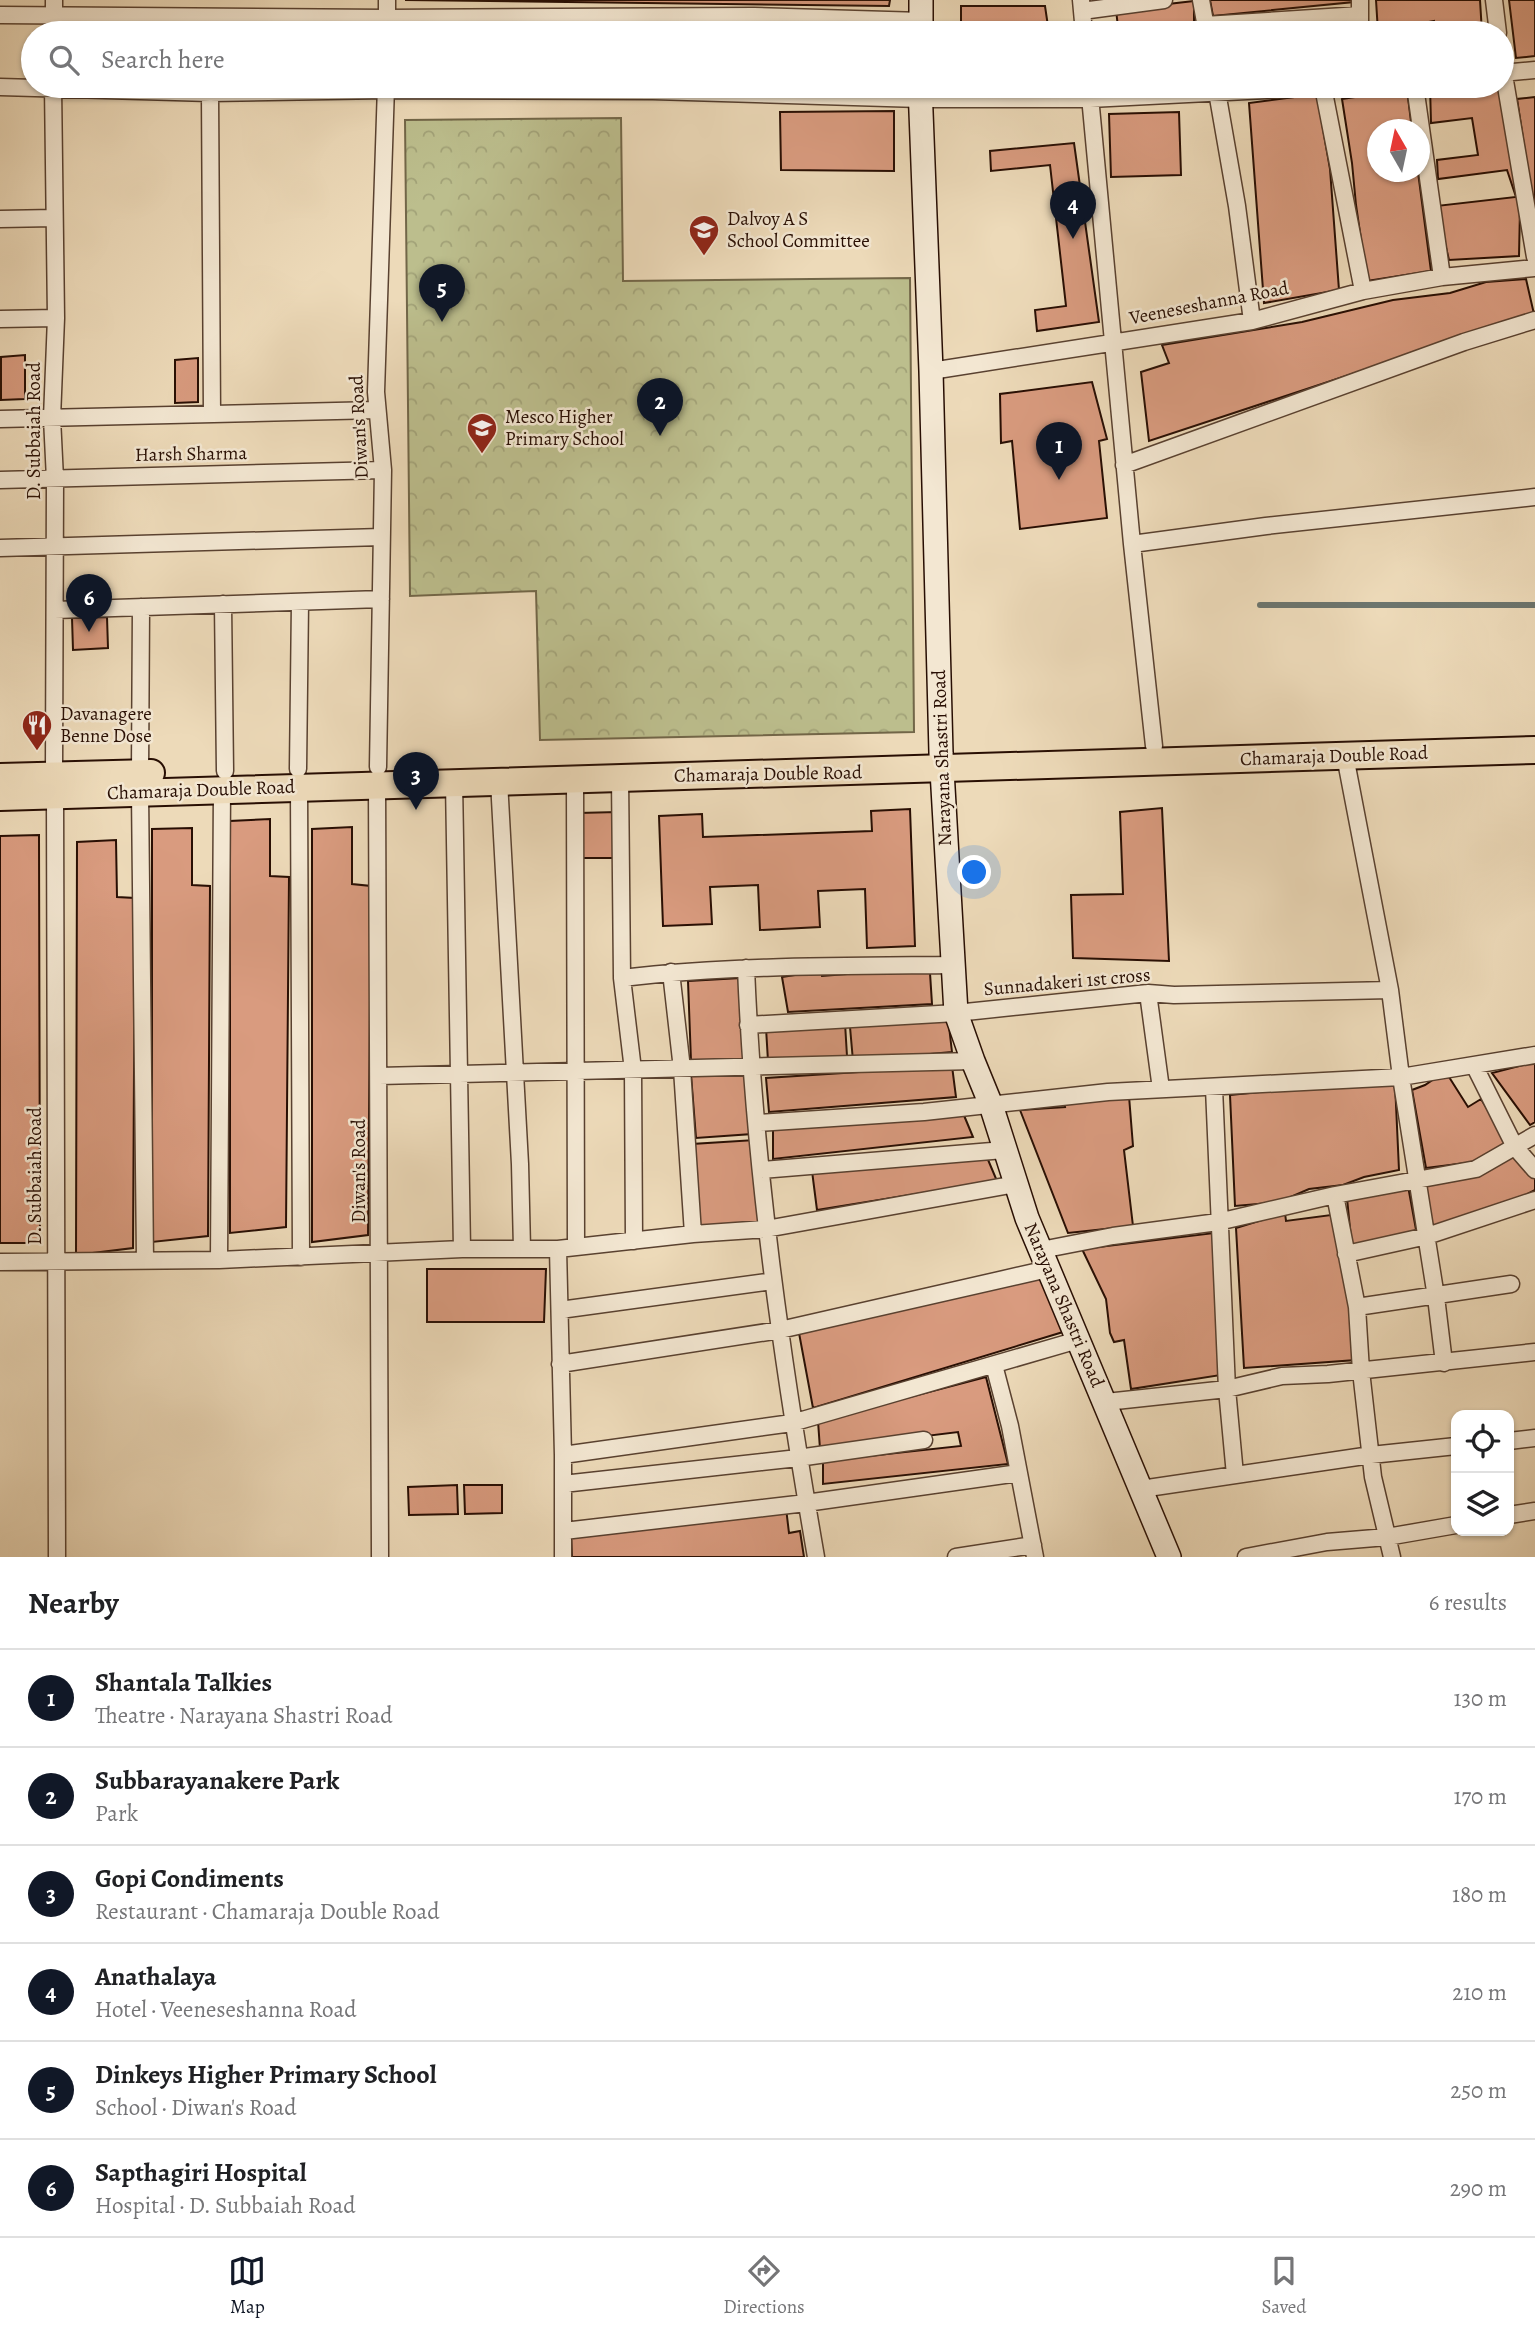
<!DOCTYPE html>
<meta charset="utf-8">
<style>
body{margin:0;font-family:Alegreya,serif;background:#f2f2f2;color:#202124}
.controls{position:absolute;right:21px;bottom:21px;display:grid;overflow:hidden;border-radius:14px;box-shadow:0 2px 5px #0004}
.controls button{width:63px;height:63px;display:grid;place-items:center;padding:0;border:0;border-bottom:2px solid #e0e0e0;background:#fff;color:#202124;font:35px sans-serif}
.compass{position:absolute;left:1367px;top:119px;width:63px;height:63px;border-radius:50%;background:#fff;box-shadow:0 2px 5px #0004;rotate:351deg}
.you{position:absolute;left:975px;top:873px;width:24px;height:24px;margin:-18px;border:5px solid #fff;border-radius:50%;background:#1a73e8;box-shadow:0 0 0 10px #1a73e833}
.badge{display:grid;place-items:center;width:46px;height:46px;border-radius:50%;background:#111827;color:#fff;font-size:23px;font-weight:700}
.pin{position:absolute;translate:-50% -58px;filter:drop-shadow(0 2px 4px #0008)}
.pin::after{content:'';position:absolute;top:37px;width:24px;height:21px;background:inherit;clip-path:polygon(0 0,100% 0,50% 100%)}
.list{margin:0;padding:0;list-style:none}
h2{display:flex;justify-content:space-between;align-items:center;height:91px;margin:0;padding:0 28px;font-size:30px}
h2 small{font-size:23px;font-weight:400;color:#757577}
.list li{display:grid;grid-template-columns:46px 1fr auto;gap:21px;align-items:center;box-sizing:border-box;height:98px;padding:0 28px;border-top:2px solid #e0e0e0}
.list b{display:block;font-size:26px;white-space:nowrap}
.list p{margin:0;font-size:23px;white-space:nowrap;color:#757577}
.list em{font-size:23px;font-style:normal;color:#757577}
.icon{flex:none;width:38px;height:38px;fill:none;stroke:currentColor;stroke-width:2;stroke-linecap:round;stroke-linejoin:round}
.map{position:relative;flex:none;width:1535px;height:1557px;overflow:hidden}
.search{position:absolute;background:#fff;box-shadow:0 2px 5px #0004;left:21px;right:21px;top:21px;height:77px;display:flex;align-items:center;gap:18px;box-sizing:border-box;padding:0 24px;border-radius:38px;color:#757577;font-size:26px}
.sheet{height:679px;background:#fff}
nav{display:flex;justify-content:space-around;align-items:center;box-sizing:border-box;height:98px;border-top:2px solid #e0e0e0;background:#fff;font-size:19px;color:#757577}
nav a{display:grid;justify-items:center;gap:4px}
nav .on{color:#111827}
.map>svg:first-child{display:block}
.forest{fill:url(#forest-crowns);stroke:#726648;stroke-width:2}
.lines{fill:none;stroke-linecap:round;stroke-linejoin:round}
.stream{stroke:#6c756e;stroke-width:6}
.building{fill:#d99b7f;stroke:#280e03;stroke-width:2}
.street-casing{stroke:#594130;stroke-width:19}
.secondary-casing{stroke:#280e03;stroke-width:26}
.primary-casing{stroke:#280e03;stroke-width:30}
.street{stroke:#f3e7d2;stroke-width:16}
.secondary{stroke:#f3e7d2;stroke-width:23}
.primary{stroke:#eddab9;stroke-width:26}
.labels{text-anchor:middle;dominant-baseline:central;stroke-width:5;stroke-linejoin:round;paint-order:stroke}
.poi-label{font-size:19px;fill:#280e03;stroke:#f3e7d2;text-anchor:start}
.street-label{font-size:19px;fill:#280e03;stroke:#f3e7d2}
</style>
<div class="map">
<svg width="1535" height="1557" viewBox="0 0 1535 1557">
<defs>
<pattern id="forest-crowns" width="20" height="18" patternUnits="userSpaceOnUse" patternTransform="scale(1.75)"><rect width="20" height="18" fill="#bcbe8d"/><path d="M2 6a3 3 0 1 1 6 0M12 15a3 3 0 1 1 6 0" fill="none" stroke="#a2a278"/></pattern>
</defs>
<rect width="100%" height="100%" fill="#eddab9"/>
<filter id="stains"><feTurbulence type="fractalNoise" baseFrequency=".00286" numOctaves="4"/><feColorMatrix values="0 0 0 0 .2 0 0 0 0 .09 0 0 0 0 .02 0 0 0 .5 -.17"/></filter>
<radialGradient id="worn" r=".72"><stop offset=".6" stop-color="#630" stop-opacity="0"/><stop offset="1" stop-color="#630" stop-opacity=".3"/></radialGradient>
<path class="forest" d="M621,118L623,281L910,278L914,732L540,740L536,591L410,596L405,120Z"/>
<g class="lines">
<path class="stream" d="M1260,605H1535"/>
</g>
<path class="building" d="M405,0H890L889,6Z
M1210,0H1354V2L1213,16Z
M1376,0H1480L1482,33H1436L1434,21L1378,32Z
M1509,0H1535V56L1516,58Z
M1194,1V33H1097L1118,27L1116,10Z
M961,6H1045L1049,33H961Z
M215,22V33H192V24Z
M184,23L185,33H161V25Z
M1321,24L1322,33H1231Z
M1430,86H1500L1520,209L1519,256L1449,260L1436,206L1516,197L1507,170L1438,179L1437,160L1478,155L1472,118L1431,123Z
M1407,89L1412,130H1378V172H1418L1431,271L1367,281L1356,205L1352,163L1342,99Z
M1317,94L1330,169L1339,290L1264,303L1249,103Z
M1535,97V218L1517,99Z
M894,111V171L781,170L780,112Z
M1179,112L1181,175L1111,177L1109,114Z
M1074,143L1099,322L1037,331L1035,310L1066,306L1050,165L991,171L990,151Z
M1526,279L1534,314L1149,441L1141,372L1169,363L1162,345L1302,322L1393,300L1450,293L1486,282Z
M25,355V399L1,400V357Z
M198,358V402L175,403V360Z
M1092,382L1107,439L1099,441L1107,518L1020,529L1012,441L1001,443L1000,394Z
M107,617L108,648L73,650L72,618Z
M1162,808L1169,961L1073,958L1071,895L1123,894L1120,812Z
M910,809L915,946L867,948L865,889L818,891L820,927L760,930L758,885L710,887L712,924L663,926L659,816L702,814L703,837L872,831L871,811Z
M617,812V858H580L579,813Z
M270,819V876L289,877L286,1227L230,1233V821Z
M352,827V884L371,886L368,1235L312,1242V829Z
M192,828V885L210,886L208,1236L152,1242V829Z
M39,835L40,1243H0V836Z
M116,840L117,897L135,898L133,1248L76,1255L77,842Z
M856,970L930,973L932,1004L788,1012L782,977L821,971L822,976L847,974Z
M741,978L744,1059L691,1061L688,981Z
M948,1018L952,1052L853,1061L850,1027Z
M845,1023L847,1056L768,1061L766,1028Z
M1535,1062V1122L1530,1125L1492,1073Z
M952,1066L956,1097L769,1112L766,1078Z
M747,1071L752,1134L696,1138L691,1075Z
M1449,1077L1468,1107L1481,1099L1508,1142L1474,1162L1426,1168L1412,1090L1425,1085L1434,1079Z
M1395,1083L1399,1170L1364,1177L1343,1185L1309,1189L1279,1202L1235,1206L1230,1095L1309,1087Z
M1129,1096L1133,1146L1124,1150L1133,1226L1068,1233L1020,1110L1065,1107L1064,1101Z
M963,1113L973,1137L773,1159V1126Z
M755,1140L760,1224L698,1228L692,1144Z
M1516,1153L1535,1175V1190L1502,1208L1431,1231L1425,1184L1458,1180L1493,1167Z
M986,1155L997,1181L817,1210L812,1171Z
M1408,1186L1417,1235L1352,1249L1347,1198Z
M1285,1213L1286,1221L1331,1215L1353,1310L1356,1360L1244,1368L1236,1228Z
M1214,1233L1221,1375L1131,1389L1124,1340L1114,1342L1110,1333L1106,1299L1082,1249Z
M427,1269H546L544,1322H427Z
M1042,1276L1063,1332L813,1408L799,1333Z
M986,1377L1008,1464L823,1484V1461L961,1446L958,1432L820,1449L818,1421Z
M457,1485L458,1514L409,1515L408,1487Z
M464,1485H502V1513L465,1514Z
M786,1508L789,1533L800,1531L804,1557H572L571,1536Z"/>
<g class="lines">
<g class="street-casing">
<path id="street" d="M387,0V33
M1081,0L1084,33
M1201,0L1207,33
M1360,0V33
M1494,0L1498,33
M1082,11L1164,0
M0,15L387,18L754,16L922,21
M1205,25L1360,15
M54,33V0
M1502,63L1535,257
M1502,73L1535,70
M53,86L56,318L52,418L55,479L54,775
M1089,86L1132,544L1154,746
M1216,86L1237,206L1252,321
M1415,86L1442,277
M0,87L210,93L386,90L653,91L920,99H1090L1344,86
M1323,87L1363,291
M210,93L212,414
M0,219L54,218
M0,319L56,318
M931,371L1252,321L1363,291L1442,277L1535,268
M0,419L377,410
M1124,465L1464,342L1535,320
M0,480L383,470
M1132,544L1266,526L1535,497
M0,548L381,537
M223,604L225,771
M55,610L381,599
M1345,756L1390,990L1401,1077L1436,1297L1444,1363
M378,767L383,470L376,392L386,86
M298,769L300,602
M140,774L141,607
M620,777L622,978L633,1070L634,1241
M575,779L576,1247
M499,781L520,1164L522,1249
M454,782L462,1249
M377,784L380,1557
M299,787L301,1257
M140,792L145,1260
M55,795L57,1557
M746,968C754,1166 782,1362 816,1557
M671,972L682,1069L693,1234
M622,978C732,965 843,966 953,965
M1148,993L1161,1089
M748,1025L956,1013L1148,993L1174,995L1390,990
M1474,1065L1515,1147L1535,1170
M379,1076L973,1061
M1214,1088L1227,1389L1235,1475
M757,1123L924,1112L1108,1092L1401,1077L1535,1055
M761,1170L1004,1150
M1335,1195L1357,1307L1361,1371L1373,1477L1392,1557
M558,1249L563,1455V1557
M1041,1250L1113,1236L1218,1222L1335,1195L1476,1169L1535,1135
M1346,1254L1427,1236L1535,1200
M219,1260L222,789
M0,1262L219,1260L462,1249H558L693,1234L766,1229L1016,1184
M1357,1307L1511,1284
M560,1310L773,1281
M560,1364L780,1330L1048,1269
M994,1365L1010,1426L1035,1557
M1106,1402L1227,1389L1282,1376L1328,1374L1535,1352
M1509,1441L1535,1438
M563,1455L792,1423L1078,1340
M563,1484L798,1458L924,1440
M1141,1489L1371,1455L1456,1446
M1509,1515L1535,1511
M564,1531L806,1503L1019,1473
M956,1557L1033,1545
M1246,1557L1327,1542L1387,1537L1456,1525"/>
</g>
<g class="secondary-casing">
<path id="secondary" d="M921,0V33
M920,86L931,371L941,753L956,1013L973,1061L991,1105L1027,1218L1169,1557"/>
</g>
<g class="primary-casing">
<path id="primary" d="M0,777L151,773
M0,797L1535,750"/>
</g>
<use href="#street" class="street"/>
<use href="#secondary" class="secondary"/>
<use href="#primary" class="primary"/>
</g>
<defs>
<g id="school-pin" transform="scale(1.575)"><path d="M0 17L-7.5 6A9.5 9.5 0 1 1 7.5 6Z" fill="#8f2418" stroke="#f3e7d2"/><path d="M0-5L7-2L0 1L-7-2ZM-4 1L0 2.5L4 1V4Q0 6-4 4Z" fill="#fff"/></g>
<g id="restaurant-pin" transform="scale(1.575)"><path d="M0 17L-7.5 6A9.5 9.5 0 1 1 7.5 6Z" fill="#8f2418" stroke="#f3e7d2"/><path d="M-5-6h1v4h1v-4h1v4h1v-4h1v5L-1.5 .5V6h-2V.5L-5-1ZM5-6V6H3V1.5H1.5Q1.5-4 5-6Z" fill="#fff"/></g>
</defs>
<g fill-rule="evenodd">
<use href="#school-pin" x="704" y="230"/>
<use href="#school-pin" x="482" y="428"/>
<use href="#restaurant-pin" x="37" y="725"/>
</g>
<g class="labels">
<g class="poi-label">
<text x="727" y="219">Dalvoy A S<tspan x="727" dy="22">School Committee</tspan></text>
<text x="505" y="417">Mesco Higher<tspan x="505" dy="22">Primary School</tspan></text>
<text x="60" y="714">Davanagere<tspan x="60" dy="22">Benne Dose</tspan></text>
</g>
<g class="street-label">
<text transform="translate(1209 303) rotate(-11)">Veeneseshanna Road</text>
<text transform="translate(359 427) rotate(-93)">Diwan's Road</text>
<text transform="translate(34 431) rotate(-90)">D. Subbaiah Road</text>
<text transform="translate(191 454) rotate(-1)">Harsh Sharma</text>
<text transform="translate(1334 756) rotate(-2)">Chamaraja Double Road</text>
<text transform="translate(942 758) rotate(-92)">Narayana Shastri Road</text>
<text transform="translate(768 774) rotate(-1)">Chamaraja Double Road</text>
<text transform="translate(201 790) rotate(-2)">Chamaraja Double Road</text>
<text transform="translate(1067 982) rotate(-5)">Sunnadakeri 1st cross</text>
<text transform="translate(359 1171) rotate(-90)">Diwan's Road</text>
<text transform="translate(35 1176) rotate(-90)">D. Subbaiah Road</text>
<text transform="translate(1064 1305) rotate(67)">Narayana Shastri Road</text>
</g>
</g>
<rect width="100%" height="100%" filter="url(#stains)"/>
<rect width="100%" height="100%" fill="url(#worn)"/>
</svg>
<div class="controls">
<button><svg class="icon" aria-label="locate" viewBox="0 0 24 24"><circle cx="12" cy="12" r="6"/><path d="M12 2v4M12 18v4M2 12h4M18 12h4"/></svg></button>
<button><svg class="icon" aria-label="layers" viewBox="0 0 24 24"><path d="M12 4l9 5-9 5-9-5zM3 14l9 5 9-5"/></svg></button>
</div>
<svg class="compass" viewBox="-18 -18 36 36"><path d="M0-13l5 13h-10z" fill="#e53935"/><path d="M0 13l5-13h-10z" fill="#757577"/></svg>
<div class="you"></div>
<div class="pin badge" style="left:1059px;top:480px">1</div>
<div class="pin badge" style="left:660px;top:436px">2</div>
<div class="pin badge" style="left:416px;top:810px">3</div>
<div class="pin badge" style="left:1073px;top:239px">4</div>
<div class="pin badge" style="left:442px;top:322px">5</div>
<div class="pin badge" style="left:89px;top:632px">6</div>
<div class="search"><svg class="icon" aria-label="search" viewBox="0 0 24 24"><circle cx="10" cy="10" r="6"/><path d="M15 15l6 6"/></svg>Search here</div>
</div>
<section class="sheet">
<h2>Nearby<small>6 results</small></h2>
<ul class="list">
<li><span class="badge">1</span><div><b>Shantala Talkies</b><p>Theatre · Narayana Shastri Road</p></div><em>130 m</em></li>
<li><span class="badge">2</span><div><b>Subbarayanakere Park</b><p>Park</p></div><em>170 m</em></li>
<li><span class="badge">3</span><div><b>Gopi Condiments</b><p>Restaurant · Chamaraja Double Road</p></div><em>180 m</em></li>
<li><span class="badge">4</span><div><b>Anathalaya</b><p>Hotel · Veeneseshanna Road</p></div><em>210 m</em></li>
<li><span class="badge">5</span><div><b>Dinkeys Higher Primary School</b><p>School · Diwan's Road</p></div><em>250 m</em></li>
<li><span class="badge">6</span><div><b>Sapthagiri Hospital</b><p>Hospital · D. Subbaiah Road</p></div><em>290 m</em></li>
</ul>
</section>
<nav>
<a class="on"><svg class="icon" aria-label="map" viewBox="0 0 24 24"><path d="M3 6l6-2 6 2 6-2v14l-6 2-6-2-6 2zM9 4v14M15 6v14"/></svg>Map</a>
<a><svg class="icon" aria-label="directions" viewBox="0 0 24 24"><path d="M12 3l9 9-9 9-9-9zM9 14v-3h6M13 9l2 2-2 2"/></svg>Directions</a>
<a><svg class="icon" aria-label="saved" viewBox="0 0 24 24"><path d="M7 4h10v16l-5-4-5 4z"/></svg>Saved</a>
</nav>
